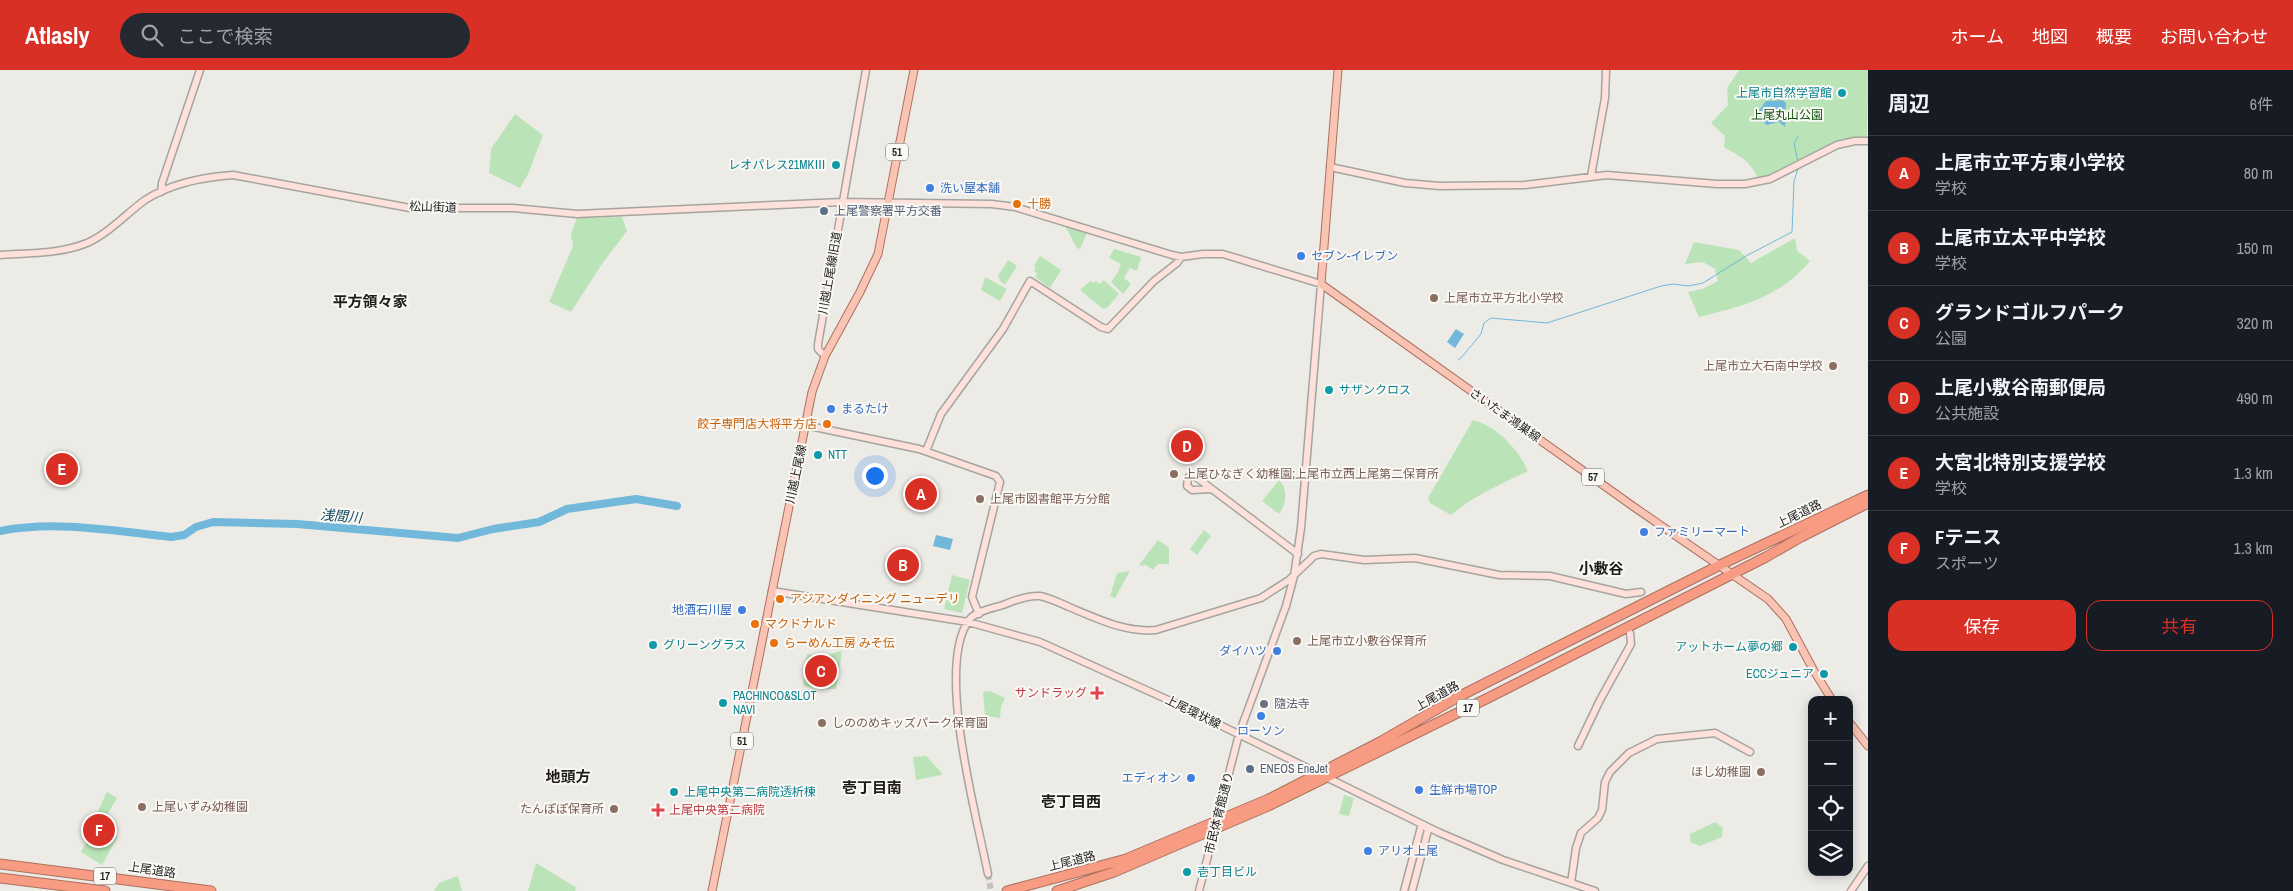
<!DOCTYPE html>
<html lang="ja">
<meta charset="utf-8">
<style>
body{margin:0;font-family:"Archivo Narrow","Noto Sans JP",sans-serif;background:#242831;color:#f1f3f6}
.controls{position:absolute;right:15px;bottom:15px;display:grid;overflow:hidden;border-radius:10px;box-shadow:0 2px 12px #0003}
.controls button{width:45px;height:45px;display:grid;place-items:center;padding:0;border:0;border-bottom:1px solid #363941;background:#171b24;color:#f1f3f6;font:25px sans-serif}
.you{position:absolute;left:874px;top:405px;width:18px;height:18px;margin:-12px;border:4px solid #fff;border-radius:50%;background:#1a73e8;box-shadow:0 0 0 8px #1a73e833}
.badge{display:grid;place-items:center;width:32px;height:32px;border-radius:50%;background:#d93025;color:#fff;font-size:16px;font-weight:700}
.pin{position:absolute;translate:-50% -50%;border:2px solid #fff;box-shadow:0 1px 5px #0006}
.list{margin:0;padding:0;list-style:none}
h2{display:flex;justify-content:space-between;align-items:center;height:65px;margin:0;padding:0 20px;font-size:21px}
h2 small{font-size:16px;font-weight:400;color:#9ea1a6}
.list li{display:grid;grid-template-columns:32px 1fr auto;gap:15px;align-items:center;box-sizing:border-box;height:75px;padding:0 20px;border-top:1px solid #363941}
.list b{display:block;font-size:19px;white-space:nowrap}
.list p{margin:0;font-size:16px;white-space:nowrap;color:#9ea1a6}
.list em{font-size:16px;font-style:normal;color:#9ea1a6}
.actions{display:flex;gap:10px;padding:15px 20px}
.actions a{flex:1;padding:11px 0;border:1px solid #d93025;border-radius:15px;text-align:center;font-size:18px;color:#d93025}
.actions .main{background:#d93025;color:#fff}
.icon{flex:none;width:28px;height:28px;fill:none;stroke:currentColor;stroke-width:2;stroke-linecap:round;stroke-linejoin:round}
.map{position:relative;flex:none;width:1868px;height:821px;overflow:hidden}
header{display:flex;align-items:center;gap:30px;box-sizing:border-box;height:70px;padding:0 25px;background:#d93025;color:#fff}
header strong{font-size:24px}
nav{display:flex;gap:28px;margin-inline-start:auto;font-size:18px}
.search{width:350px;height:45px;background:#242831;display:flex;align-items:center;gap:12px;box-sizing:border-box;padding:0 18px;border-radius:28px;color:#9ea1a6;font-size:19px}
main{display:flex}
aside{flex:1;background:#171b24}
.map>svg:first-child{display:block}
.green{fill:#bae4b7}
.water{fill:#71b8db}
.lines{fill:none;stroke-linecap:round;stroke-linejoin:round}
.stream{stroke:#71b8db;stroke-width:1}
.river{stroke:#71b8db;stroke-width:8}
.secondary-tunnel{stroke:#c4c2be;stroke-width:6;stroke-dasharray:6 3;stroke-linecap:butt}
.secondary-casing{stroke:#a5a49f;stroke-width:9}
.primary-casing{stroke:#ab705f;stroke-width:9}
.highway-casing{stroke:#ab705f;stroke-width:11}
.secondary{stroke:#fde1da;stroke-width:6}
.primary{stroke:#fac4b5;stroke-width:7}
.highway{stroke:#f79c83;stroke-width:9}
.culture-dot{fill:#0f9aa8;stroke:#faf8f4;stroke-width:2}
.shop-dot{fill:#3f7fe0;stroke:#faf8f4;stroke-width:2}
.food-dot{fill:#e8710a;stroke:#faf8f4;stroke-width:2}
.service-dot{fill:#5c6f8a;stroke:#faf8f4;stroke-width:2}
.education-dot{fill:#8d6e63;stroke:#faf8f4;stroke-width:2}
.health-dot{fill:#e0444e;stroke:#faf8f4;stroke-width:2}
.worship-dot{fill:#6b7280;stroke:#faf8f4;stroke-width:2}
.labels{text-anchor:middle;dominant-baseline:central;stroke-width:4;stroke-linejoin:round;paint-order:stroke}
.shield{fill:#faf8f4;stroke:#605f5d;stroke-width:1}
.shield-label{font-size:11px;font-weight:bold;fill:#1e1d1c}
.culture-label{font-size:12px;fill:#0d838f;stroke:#faf8f4;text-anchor:start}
.park-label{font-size:12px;fill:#105411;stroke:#faf8f4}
.shop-label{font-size:12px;fill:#366cbe;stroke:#faf8f4;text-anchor:start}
.food-label{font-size:12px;fill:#c56008;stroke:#faf8f4;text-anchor:start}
.street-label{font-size:12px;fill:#1e1d1c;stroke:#faf8f4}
.service-label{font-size:12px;fill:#4e5e75;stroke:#faf8f4;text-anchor:start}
.education-label{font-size:12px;fill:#785e54;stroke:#faf8f4;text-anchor:start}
.health-label{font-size:12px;fill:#be3a42;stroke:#faf8f4;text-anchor:end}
.worship-label{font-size:12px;fill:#5b616d;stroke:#faf8f4;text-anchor:start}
.water-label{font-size:14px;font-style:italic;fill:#0e4a62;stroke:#faf8f4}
.quarter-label{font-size:15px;font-weight:bold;fill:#1e1d1c;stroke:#faf8f4}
</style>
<header>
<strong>Atlasly</strong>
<div class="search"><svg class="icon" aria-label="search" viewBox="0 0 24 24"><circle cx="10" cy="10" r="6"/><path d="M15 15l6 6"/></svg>ここで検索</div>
<nav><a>ホーム</a><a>地図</a><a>概要</a><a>お問い合わせ</a></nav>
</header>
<main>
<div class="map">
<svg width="1868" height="821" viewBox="0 0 1868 821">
<rect width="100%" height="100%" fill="#edebe6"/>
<path class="green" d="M1739,0H1868L1867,67L1838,71L1766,108L1758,109C1749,89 1742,88 1724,77L1725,66L1711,53L1728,35L1727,18Z
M515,44L543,65L528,104L520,118L489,103L491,79Z
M622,147L627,161L602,194L571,242L549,232L573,176L571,164L577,148Z
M1065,156L1087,163L1080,179L1077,178Z
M1795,168L1797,181L1810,191C1779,228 1743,236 1699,247L1688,222L1702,219L1718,211L1715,199L1703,192L1685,194L1694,172L1739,180L1751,193Z
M1114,179L1141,187L1137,201L1130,198L1124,208L1131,214L1123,224L1111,212L1117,204L1121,194L1109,188Z
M1040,186L1061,200L1050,218L1035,207L1037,203L1034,201L1036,198L1034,196Z
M1008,190L1017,196L1005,215L1001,212L998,206Z
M985,207L1007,219L1000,231L981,220Z
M1104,210L1119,224L1107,238L1103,239L1080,220L1090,211L1094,213L1096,211L1100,214Z
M1473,350C1497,356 1518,379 1528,401C1501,414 1473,426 1451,445L1430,433L1428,428Z
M1279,410C1288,420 1287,433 1279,444L1262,431Z
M1204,460L1211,466L1197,485L1190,479Z
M1158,470L1169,478V494H1158L1153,500L1146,495L1141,496L1139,495Z
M1130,501L1115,528L1110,526L1117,503Z
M952,505L970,510L962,543L944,539Z
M840,581L842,582L836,619H820L803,616L807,584L822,587Z
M990,621L1005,628L1001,637L1000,648L985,646L983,622Z
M926,686L942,703L941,705L916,710L913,687Z
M107,722L117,728L100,757L118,766L102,795L81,782L94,758L91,756Z
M1344,725L1354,728L1349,746L1339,744Z
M1715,752L1723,758L1722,767L1700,776L1690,772V764Z
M536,793L577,818L575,821H528Z
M458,806L462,821H434L439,813Z"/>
<path class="water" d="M1782,30L1786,33L1785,57L1779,52L1767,55L1761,51H1757L1756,44L1766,31Z
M1456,259L1464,264L1455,278L1447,272Z
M936,465L953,469L950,480L933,476Z"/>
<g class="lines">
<path class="stream" d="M1798,92L1794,73L1798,66
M1458,290L1461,288L1481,264L1484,253L1491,248L1547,253L1661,216L1673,214L1688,216L1703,213L1746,186L1792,162L1794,111L1798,99"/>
<path class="river" d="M0,461C57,450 114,461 171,467L184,465L196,457L213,452L297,454L458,468L493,459L539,452L567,439L636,429L677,436"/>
<path class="secondary-tunnel" d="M988,804L991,821"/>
<g class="secondary-casing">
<path id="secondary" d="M1330,97L1405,113L1440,116L1525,115L1607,105L1717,114H1745L1770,109L1837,75L1855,71H1868
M1591,106L1605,28L1606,0
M161,122L162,113L200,0
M0,185C28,183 60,184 87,173C109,163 126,144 145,130C170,114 204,107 233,105L410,138H513L577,144L842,132L992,134L1015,137L1172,185L1181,187L1203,184H1223L1321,214L1301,458L1294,506L1286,536L1239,664L1199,821
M825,286L818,279V274L866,0
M805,355L919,379L996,406L1000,412L972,527L979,544
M926,381L941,344L1003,259L1030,211L1101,257L1108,259L1154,211L1177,193L1181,187
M1211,419L1192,420L1187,416L1188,408L1191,405L1196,407L1298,484
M772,521L968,552L1040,572L1175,633L1438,762L1503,790L1595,821
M1578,676L1600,630L1631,574L1630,563
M988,804C977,747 935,597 969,550C976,541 993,538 1003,535C1015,530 1028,525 1040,526C1050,528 1060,533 1069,537C1095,548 1126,563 1156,560L1261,528L1289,510L1314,486L1321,484L1364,490L1415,488L1499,505L1550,506L1626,524L1641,522
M1571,813L1576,778L1581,763L1598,748L1602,740L1605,712L1610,702L1629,683L1657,669L1715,663L1750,682
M1404,821L1421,757L1425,756
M1412,821L1428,760L1425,756
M1851,821L1868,796"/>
</g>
<g class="primary-casing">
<path id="primary" d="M1338,0L1321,214L1634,437L1768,529L1786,549L1814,601L1832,630
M1849,652L1868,676
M712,821L812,322L825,286L860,222L878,184L914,0"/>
</g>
<g class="highway-casing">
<path id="highway" d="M0,794L211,821
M0,808L105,821
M1007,821L1126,789L1269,729L1380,672L1458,627L1537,587L1720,495L1868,425
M1057,821L1114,802L1268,736L1490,627L1766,487L1801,467L1868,433"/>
</g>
<use href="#secondary" class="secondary"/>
<use href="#primary" class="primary"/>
<use href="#highway" class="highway"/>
</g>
<g class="culture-dot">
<circle cx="1842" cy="23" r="5"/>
<circle cx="836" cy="95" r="5"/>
<circle cx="1329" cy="320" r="5"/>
<circle cx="818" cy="385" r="5"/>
<circle cx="653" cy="575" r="5"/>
<circle cx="1793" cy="577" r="5"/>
<circle cx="1824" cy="604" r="5"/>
<circle cx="723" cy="633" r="5"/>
<circle cx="674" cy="722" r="5"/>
<circle cx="1187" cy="802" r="5"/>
</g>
<g class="shop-dot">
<circle cx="930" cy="118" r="5"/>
<circle cx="1301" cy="186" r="5"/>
<circle cx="831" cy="339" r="5"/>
<circle cx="1644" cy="462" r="5"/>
<circle cx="742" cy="540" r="5"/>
<circle cx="1277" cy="581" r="5"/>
<circle cx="1261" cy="646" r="5"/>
<circle cx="1191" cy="708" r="5"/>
<circle cx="1419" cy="720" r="5"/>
<circle cx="1368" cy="781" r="5"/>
</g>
<g class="food-dot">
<circle cx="1017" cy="134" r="5"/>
<circle cx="827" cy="354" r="5"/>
<circle cx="780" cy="529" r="5"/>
<circle cx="755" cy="554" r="5"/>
<circle cx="774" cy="573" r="5"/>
</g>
<g class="service-dot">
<circle cx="824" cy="141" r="5"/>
<circle cx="1250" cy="699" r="5"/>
</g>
<g class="education-dot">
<circle cx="1434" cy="228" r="5"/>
<circle cx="1833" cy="296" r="5"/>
<circle cx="1174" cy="404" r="5"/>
<circle cx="980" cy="429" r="5"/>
<circle cx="1297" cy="571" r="5"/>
<circle cx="822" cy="653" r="5"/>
<circle cx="1761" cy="702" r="5"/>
<circle cx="142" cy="737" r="5"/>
<circle cx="614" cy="739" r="5"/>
</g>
<g class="health-dot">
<path d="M1094.5 615.5h5v5h5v5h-5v5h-5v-5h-5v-5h5z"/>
<path d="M655.5 732.5h5v5h5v5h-5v5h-5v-5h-5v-5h5z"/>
</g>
<circle class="worship-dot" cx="1264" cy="634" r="5"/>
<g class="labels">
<g class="shield">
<rect x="886" y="73.5" width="22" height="17" rx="4"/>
<rect x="1582" y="398.5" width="22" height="17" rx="4"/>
<rect x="1457" y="629.5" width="22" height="17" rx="4"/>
<rect x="731" y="662.5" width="22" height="17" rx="4"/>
<rect x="94" y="797.5" width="22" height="17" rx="4"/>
</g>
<g class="shield-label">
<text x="897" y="82">51</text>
<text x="1593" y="407">57</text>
<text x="1468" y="638">17</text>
<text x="742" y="671">51</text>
<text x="105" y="806">17</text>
</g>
<g class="culture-label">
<text x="1832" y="23" text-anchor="end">上尾市自然学習館</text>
<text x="826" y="95" text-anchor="end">レオパレス21MKⅢ</text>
<text x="1339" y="320">サザンクロス</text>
<text x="828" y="385">NTT</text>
<text x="663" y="575">グリーングラス</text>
<text x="1783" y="577" text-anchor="end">アットホーム夢の郷</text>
<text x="1814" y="604" text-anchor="end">ECCジュニア</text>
<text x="733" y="626">PACHINCO&amp;SLOT<tspan x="733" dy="14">NAVI</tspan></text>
<text x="684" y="722">上尾中央第二病院透析棟</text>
<text x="1197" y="802">壱丁目ビル</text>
</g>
<g class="park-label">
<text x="1787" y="45">上尾丸山公園</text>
</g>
<g class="shop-label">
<text x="940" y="118">洗い屋本舗</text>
<text x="1311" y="186">セブン-イレブン</text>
<text x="841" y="339">まるたけ</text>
<text x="1654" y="462">ファミリーマート</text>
<text x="732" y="540" text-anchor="end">地酒石川屋</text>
<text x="1267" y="581" text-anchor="end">ダイハツ</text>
<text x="1261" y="661" text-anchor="middle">ローソン</text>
<text x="1181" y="708" text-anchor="end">エディオン</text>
<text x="1429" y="720">生鮮市場TOP</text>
<text x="1378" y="781">アリオ上尾</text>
</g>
<g class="food-label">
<text x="1027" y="134">十勝</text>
<text x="817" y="354" text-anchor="end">餃子専門店大将平方店</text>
<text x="790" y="529">アジアンダイニング ニューデリ</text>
<text x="765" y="554">マクドナルド</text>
<text x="784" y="573">らーめん工房 みそ伝</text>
</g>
<g class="street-label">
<text transform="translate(433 137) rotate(2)">松山街道</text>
<text transform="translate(830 203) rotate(-80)">川越上尾線旧道</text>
<text transform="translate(1505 345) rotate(35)">さいたま鴻巣線</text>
<text transform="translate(796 404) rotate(-78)">川越上尾線</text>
<text transform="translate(1799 444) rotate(-26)">上尾道路</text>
<text transform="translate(1437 626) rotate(-29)">上尾道路</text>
<text transform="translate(1193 642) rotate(26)">上尾環状線</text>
<text transform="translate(1219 743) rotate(-76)">市民体育館通り</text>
<text transform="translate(1072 791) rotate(-14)">上尾道路</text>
<text transform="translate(152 800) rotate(8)">上尾道路</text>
</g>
<g class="service-label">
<text x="834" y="141">上尾警察署平方交番</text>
<text x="1260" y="699">ENEOS EneJet</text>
</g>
<g class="education-label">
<text x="1444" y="228">上尾市立平方北小学校</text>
<text x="1823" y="296" text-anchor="end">上尾市立大石南中学校</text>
<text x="1184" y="404">上尾ひなぎく幼稚園;上尾市立西上尾第二保育所</text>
<text x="990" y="429">上尾市図書館平方分館</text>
<text x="1307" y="571">上尾市立小敷谷保育所</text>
<text x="832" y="653">しののめキッズパーク保育園</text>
<text x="1751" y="702" text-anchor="end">ほし幼稚園</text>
<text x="152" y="737">上尾いずみ幼稚園</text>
<text x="604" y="739" text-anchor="end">たんぽぽ保育所</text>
</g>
<g class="health-label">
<text x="1087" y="623">サンドラッグ</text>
<text x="669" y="740" text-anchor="start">上尾中央第二病院</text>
</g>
<g class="worship-label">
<text x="1274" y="634">隨法寺</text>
</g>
<g class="water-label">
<text transform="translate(341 446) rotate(5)">浅間川</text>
</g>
<g class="quarter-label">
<text x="370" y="231">平方領々家</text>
<text x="1601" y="498">小敷谷</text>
<text x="568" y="706">地頭方</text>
<text x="872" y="717">壱丁目南</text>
<text x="1071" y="731">壱丁目西</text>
</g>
</g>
</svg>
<div class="controls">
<button>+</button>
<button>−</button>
<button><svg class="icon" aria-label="locate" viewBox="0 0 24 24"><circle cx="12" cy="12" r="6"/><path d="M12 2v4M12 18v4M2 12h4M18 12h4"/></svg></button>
<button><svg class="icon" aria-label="layers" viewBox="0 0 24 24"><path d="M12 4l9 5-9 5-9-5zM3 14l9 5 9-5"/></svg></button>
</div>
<div class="you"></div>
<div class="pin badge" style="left:921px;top:424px">A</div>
<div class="pin badge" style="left:903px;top:495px">B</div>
<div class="pin badge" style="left:821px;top:601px">C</div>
<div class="pin badge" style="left:1187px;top:376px">D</div>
<div class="pin badge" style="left:62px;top:399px">E</div>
<div class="pin badge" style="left:99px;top:760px">F</div>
</div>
<aside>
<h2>周辺<small>6件</small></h2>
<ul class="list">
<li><span class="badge">A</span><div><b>上尾市立平方東小学校</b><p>学校</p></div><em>80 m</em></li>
<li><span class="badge">B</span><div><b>上尾市立太平中学校</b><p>学校</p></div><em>150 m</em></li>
<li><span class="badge">C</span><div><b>グランドゴルフパーク</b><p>公園</p></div><em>320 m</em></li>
<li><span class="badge">D</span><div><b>上尾小敷谷南郵便局</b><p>公共施設</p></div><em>490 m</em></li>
<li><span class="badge">E</span><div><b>大宮北特別支援学校</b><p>学校</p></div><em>1.3 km</em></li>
<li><span class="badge">F</span><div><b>Fテニス</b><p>スポーツ</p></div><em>1.3 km</em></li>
</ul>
<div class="actions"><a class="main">保存</a><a>共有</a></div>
</aside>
</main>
